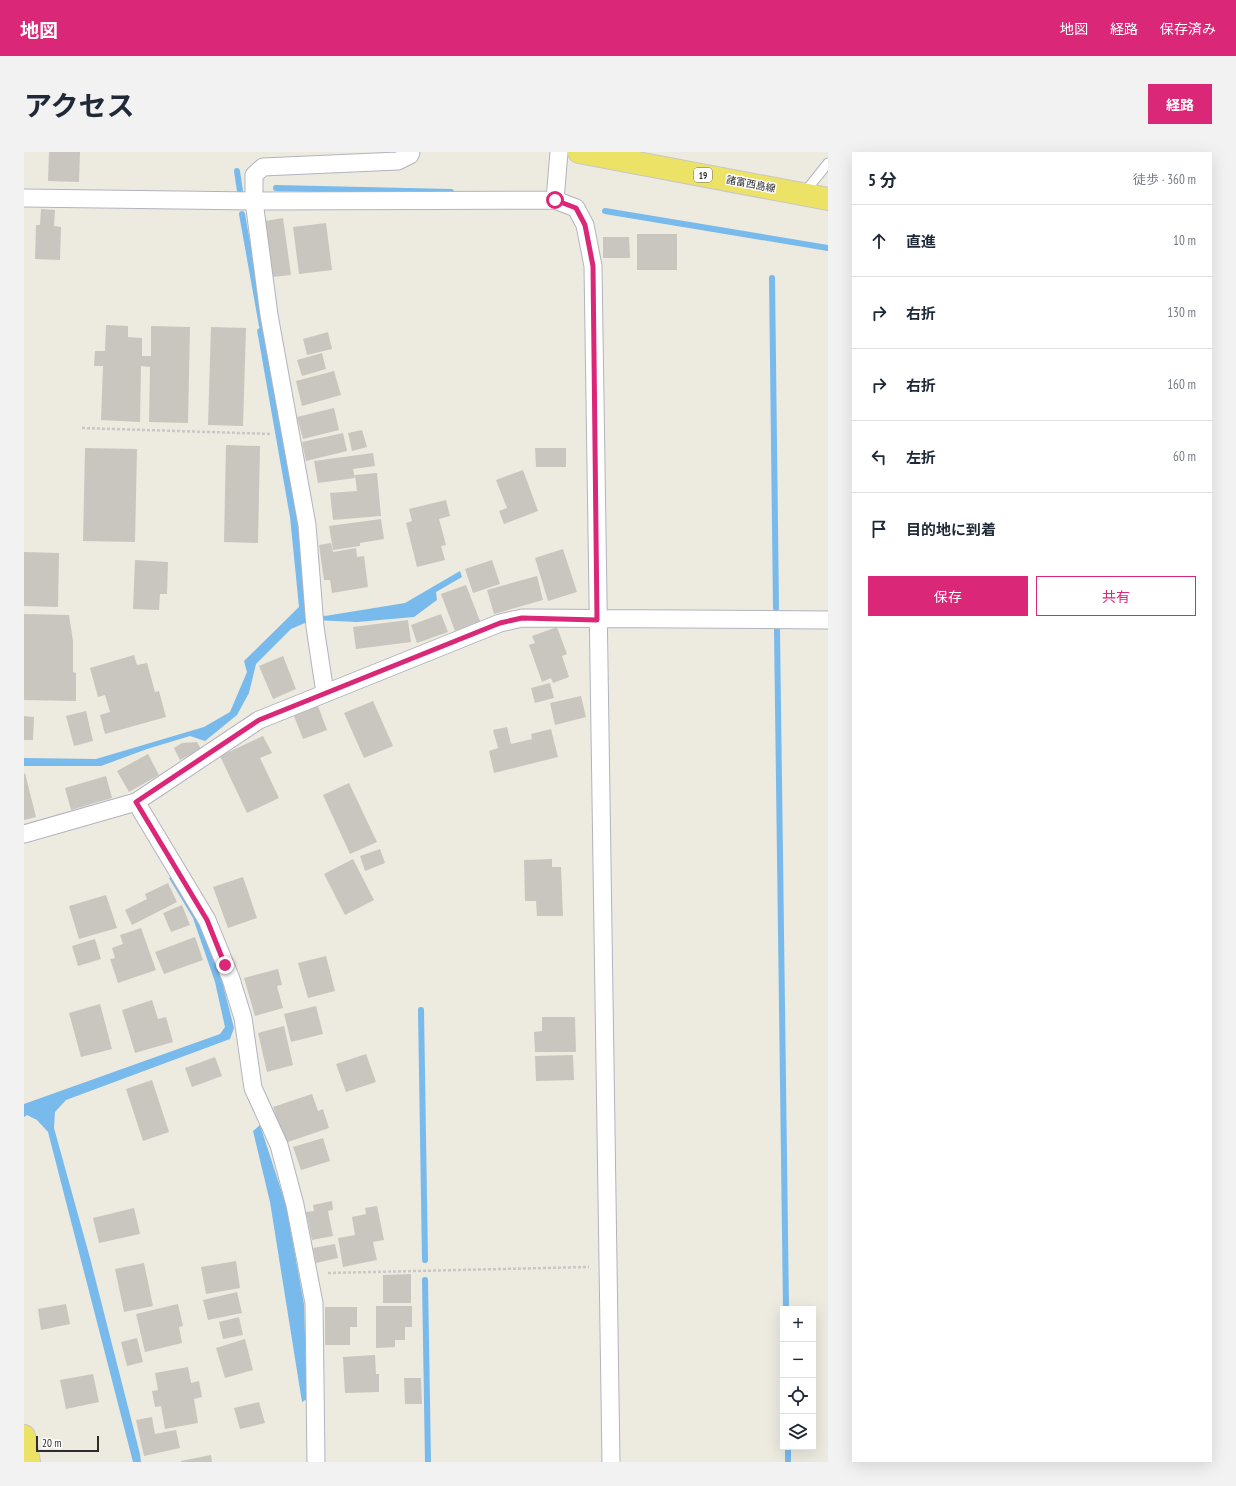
<!DOCTYPE html>
<html lang="ja">
<meta charset="utf-8">
<style>
body{margin:0;font-family:"PT Sans Narrow","Noto Sans JP",sans-serif;background:#f2f2f3;color:#1f2937}
.controls{position:absolute;right:12px;bottom:12px;display:grid;overflow:hidden;border-radius:0px;box-shadow:0 4px 16px #0002}
.controls button{width:36px;height:36px;display:grid;place-items:center;padding:0;border:0;border-bottom:1px solid #e0e1e3;background:#fff;color:#1f2937;font:20px sans-serif}
.scale{position:absolute;left:12px;bottom:10px;width:63px;box-sizing:border-box;padding-left:4px;border:2px solid #2d2d2d;border-top:0;font-size:11px;line-height:14px;white-space:nowrap;color:#2d2d2d;-webkit-text-stroke:3px #fff;paint-order:stroke}
.stop{position:absolute;width:12px;height:12px;margin:-9px;border:3px solid #db2777;border-radius:50%;background:#fff}
.stop.end{background:#db2777;border-color:#fff;box-shadow:0 1px 4px #0008}
.list{margin:0;padding:0;list-style:none}
h2{display:flex;justify-content:space-between;align-items:center;height:52px;margin:0;padding:0 16px;font-size:17px}
h2 small{font-size:13px;font-weight:400;color:#747a83}
.list li{display:grid;grid-template-columns:26px 1fr auto;gap:12px;align-items:center;box-sizing:border-box;height:72px;padding:0 16px;border-top:1px solid #e0e1e3}
.list b{display:block;font-size:15px;white-space:nowrap}
.list em{font-size:13px;font-style:normal;color:#747a83}
.actions{display:flex;gap:8px;padding:12px 16px}
.actions a{flex:1;padding:9px 0;border:1px solid #db2777;border-radius:0px;text-align:center;font-size:14px;color:#db2777}
.actions .main{background:#db2777;color:#fff}
.icon{flex:none;width:22px;height:22px;fill:none;stroke:currentColor;stroke-width:2;stroke-linecap:round;stroke-linejoin:round}
.map{position:relative;flex:none;width:804px;height:1310px;overflow:hidden;border-radius:0px}
header{display:flex;align-items:center;gap:24px;box-sizing:border-box;height:56px;padding:0 20px;background:#db2777;color:#fff}
header strong{font-size:19px}
nav{display:flex;gap:22px;margin-inline-start:auto;font-size:14px}
.intro{display:flex;align-items:center;justify-content:space-between;box-sizing:border-box;height:96px;padding:0 24px}
h1{margin:0;font-size:28px}
.button{padding:10px 18px;border-radius:0px;background:#db2777;color:#fff;font-size:14px;font-weight:700}
main{display:flex;gap:24px;padding:0 24px}
aside{flex:1;background:#fff;border-radius:0px;box-shadow:0 4px 16px #0002}
.map>svg:first-child{display:block}
.water{fill:#78baeb}
.lines{fill:none;stroke-linecap:round;stroke-linejoin:round}
.stream{stroke:#78baeb;stroke-width:6}
.building{fill:#c9c6bf}
.lane-casing{stroke:#b3b3bf;stroke-width:11}
.street-casing{stroke:#b3b3bf;stroke-width:19}
.primary-casing{stroke:#c8c8c8;stroke-width:24}
.path{stroke:#c8c8c8;stroke-width:2.5;stroke-dasharray:3 2;stroke-linecap:butt}
.lane{stroke:#fff;stroke-width:9}
.street{stroke:#fff;stroke-width:17}
.primary{stroke:#ece266;stroke-width:22}
.route{stroke:#db2777;stroke-width:5}
.labels{text-anchor:middle;dominant-baseline:central;stroke-width:3;stroke-linejoin:round;paint-order:stroke}
.shield{fill:#fff;stroke:#6c6c6c;stroke-width:1}
.shield-label{font-size:9px;font-weight:bold;fill:#2d2d2d}
.street-label{font-size:10px;fill:#2d2d2d;stroke:#fff}
</style>
<header>
<strong>地図</strong>
<nav><a>地図</a><a>経路</a><a>保存済み</a></nav>
</header>
<div class="intro"><h1>アクセス</h1><a class="button">経路</a></div>
<main>
<div class="map">
<svg width="804" height="1310" viewBox="0 0 804 1310">
<rect width="100%" height="100%" fill="#edeae0"/>
<path class="water" d="M238,174L275,366L282,458L301,464L381,451L436,419L438,425L412,440L413,448L390,465L333,470L288,468L267,477L232,512L225,541L213,563L181,589L166,584L123,597L77,614H0V606L72,607L180,575L206,560L223,520L220,509L275,455L266,365L233,178Z
M148,724L172,764L198,829L210,876L206,887L42,948L31,960L30,976L66,1106L116,1302L117,1310H109L24,980L13,968L3,963L0,965V952L196,882L201,875L191,830L169,766L145,726Z
M236,973L262,1053L280,1152L283,1247L278,1250L246,1050L229,979Z"/>
<g class="lines">
<path class="stream" d="M213,19L216,39
M252,36L427,40
M581,59L804,96
M218,62L238,174
M748,126L752,456
M753,478L762,1157
M397,858L401,1108
M401,1128L404,1310
M764,1295V1310"/>
</g>
<path class="building" d="M25,0H56L55,30L24,29Z
M17,57L31,58L30,74L37,75L36,108L11,107L12,73H16Z
M259,66L267,123L248,125L241,69Z
M302,71L308,118L275,122L269,75Z
M613,82H653V118H613Z
M579,85H605L606,106H579Z
M82,173L104,174V185L118,186V204H127V174L166,175L164,271L125,270L126,215L117,214L116,270L77,268L79,214H70L71,199H81Z
M187,175L222,176L219,274L184,273Z
M304,180L308,197L283,203L279,187Z
M298,201L302,217L278,224L273,208Z
M310,219L317,243L278,254L272,229Z
M310,256L315,278L279,287L273,265Z
M338,278L343,295L328,299L324,281Z
M319,281L323,299L282,309L278,290Z
M202,293L236,294L234,391L200,390Z
M61,296L113,297L111,390L59,389Z
M511,296H542V315H512Z
M349,301L351,314L329,317L331,326L294,331L290,309Z
M499,318L514,359L480,372L475,359L483,356L472,328Z
M353,321L357,364L309,368L306,341L333,339L331,323Z
M422,348L426,364L415,367L422,393L417,394L421,408L393,415L382,371L388,369L385,357Z
M357,367L360,387L336,391V394L309,398L305,374Z
M307,391L309,400L332,396L333,405L340,404L344,435L308,441L306,428H300L295,393Z
M539,397L553,440L524,449L511,406Z
M0,400L35,401L34,455L0,454Z
M111,408L144,410L143,442H136L135,458L109,457Z
M468,408L476,432L449,441L441,417Z
M513,424L519,448L470,462L463,438Z
M442,433L456,469L431,479L417,442Z
M0,462L45,463L49,489V520L52,521V549L0,548Z
M417,462L424,480L393,491L387,473Z
M384,468L387,490L332,497L329,475Z
M533,475L543,502L538,504L545,525L529,531L527,526L518,530L505,493L511,491L508,484Z
M110,503L113,513L123,511L131,540L135,539L142,565L81,582L76,563L86,560L81,543L74,545L66,516Z
M259,504L272,537L249,547L235,514Z
M526,531L530,546L511,551L507,536Z
M557,544L562,565L531,573L526,551Z
M349,549L369,594L340,606L320,561Z
M294,554L303,578L279,587L270,564Z
M62,559L69,589L50,594L42,564Z
M0,564L10,565L9,588H0Z
M483,575L487,592L508,587L507,582L527,577L534,605L470,621L465,599L474,596L469,578Z
M239,584L248,601L236,606L255,646L223,661L196,604Z
M173,590L177,597L156,608L150,596L158,591Z
M124,602L135,623L105,640L93,619Z
M1,621L12,665L0,668V622Z
M82,624L88,646L47,658L41,636Z
M325,631L353,690L326,702L299,643Z
M356,697L361,711L341,719L336,704Z
M329,707L350,748L321,763L300,722Z
M528,707V715H537L539,764H513L512,749H501L500,708Z
M219,725L233,766L204,776L189,735Z
M144,731L153,750L108,773L101,758L123,747L121,742Z
M82,743L93,776L55,787L45,754Z
M158,753L166,773L147,780L139,761Z
M117,776L132,818L94,831L86,807L91,806L88,796L99,792L96,783Z
M171,785L179,808L140,822L131,800Z
M71,787L77,807L54,814L48,794Z
M302,804L311,839L284,846L274,811Z
M254,817L258,833L253,834L259,856L231,864L220,826Z
M128,848L134,867L142,865L149,890L111,901L98,858Z
M76,852L88,897L57,905L45,861Z
M292,854L299,882L267,890L260,862Z
M518,865H551L552,900H511L510,880L518,879Z
M260,874L269,913L243,920L234,881Z
M342,902L352,930L322,940L312,912Z
M549,903L550,928L512,929L511,904Z
M191,905L198,924L168,935L161,916Z
M128,928L145,980L119,989L102,937Z
M288,942L294,959L299,957L305,976L261,991L249,955Z
M299,986L306,1009L277,1018L269,995Z
M308,1049L309,1058L304,1059L309,1084L288,1088L282,1060L290,1059L289,1053Z
M353,1054L360,1088L349,1090L353,1108L319,1115L314,1086L331,1083L328,1065L342,1062L341,1056Z
M110,1056L116,1082L75,1091L69,1066Z
M311,1092L314,1106L292,1111L289,1096Z
M212,1109L216,1136L182,1142L177,1115Z
M120,1111L129,1154L100,1160L91,1117Z
M387,1122V1151H359V1123Z
M213,1140L218,1161L184,1168L179,1148Z
M42,1152L46,1172L17,1178L14,1157Z
M154,1152L159,1174L155,1175L158,1191L121,1200L112,1162Z
M352,1154H388V1175H381V1188H371V1195L352,1196Z
M301,1155H333V1175H326V1193H301Z
M215,1165L219,1183L199,1187L195,1170Z
M113,1186L119,1210L103,1214L97,1190Z
M221,1187L229,1218L201,1226L192,1196Z
M351,1203L352,1222H355V1240L321,1241L319,1205Z
M164,1215L167,1231L175,1229L178,1245L170,1247L174,1271L141,1277L137,1254L131,1255L128,1239L134,1238L131,1221Z
M69,1222L75,1250L42,1257L36,1228Z
M380,1226H397L398,1252H381Z
M235,1250L241,1271L216,1277L210,1256Z
M128,1265L131,1282L152,1278L156,1296L120,1304L112,1268Z
M187,1303L188,1310H157V1309Z"/>
<g class="lines">
<g class="lane-casing">
<path id="lane" d="M780,41L804,11"/>
</g>
<g class="street-casing">
<path id="street" d="M0,46L230,49L531,48L552,56L561,73L569,114L587,1310
M531,48L535,0
M301,541L291,475L283,373L245,163L230,49V23L239,15L374,9L386,3L387,0
M112,650L183,768L207,827L219,866L229,936L255,993L271,1053L290,1151L292,1310
M0,682L112,650L235,568L476,471L498,466L804,468"/>
</g>
<g class="primary-casing">
<path id="primary" d="M555,0L804,47
M0,1284L5,1310"/>
</g>
<path class="path" d="M58,276L248,282
M304,1121L565,1115"/>
<use href="#lane" class="lane"/>
<use href="#street" class="street"/>
<use href="#primary" class="primary"/>
</g>
<g class="lines">
<path class="route" d="M201,813L183,768L112,650L235,568L476,471L498,466L573,468L569,114L561,73L552,56L531,48"/>
</g>
<g class="labels">
<rect class="shield" x="670" y="16" width="18" height="14" rx="3"/>
<g class="shield-label">
<text x="679" y="23">19</text>
</g>
<g class="street-label">
<text transform="translate(727 32) rotate(11)">諸富西島線</text>
</g>
</g>
</svg>
<div class="controls">
<button>+</button>
<button>−</button>
<button><svg class="icon" aria-label="locate" viewBox="0 0 24 24"><circle cx="12" cy="12" r="6"/><path d="M12 2v4M12 18v4M2 12h4M18 12h4"/></svg></button>
<button><svg class="icon" aria-label="layers" viewBox="0 0 24 24"><path d="M12 4l9 5-9 5-9-5zM3 14l9 5 9-5"/></svg></button>
</div>
<div class="scale">20 m</div>
<div class="stop" style="left:531px;top:48px"></div>
<div class="stop end" style="left:201px;top:813px"></div>
</div>
<aside>
<h2>5 分<small>徒歩 · 360 m</small></h2>
<ul class="list">
<li><svg class="icon" aria-label="ahead" viewBox="0 0 24 24"><path d="M12 20V5M6 11l6-6 6 6"/></svg><div><b>直進</b></div><em>10 m</em></li>
<li><svg class="icon" aria-label="right" viewBox="0 0 24 24"><path d="M7 20v-9h11M14 6l5 5-5 5"/></svg><div><b>右折</b></div><em>130 m</em></li>
<li><svg class="icon" aria-label="right" viewBox="0 0 24 24"><path d="M7 20v-9h11M14 6l5 5-5 5"/></svg><div><b>右折</b></div><em>160 m</em></li>
<li><svg class="icon" aria-label="left" viewBox="0 0 24 24"><path d="M17 20v-9H6M10 6l-5 5 5 5"/></svg><div><b>左折</b></div><em>60 m</em></li>
<li><svg class="icon" aria-label="arrive" viewBox="0 0 24 24"><path d="M6 21V4h12l-3 4 3 4H6"/></svg><div><b>目的地に到着</b></div></li>
</ul>
<div class="actions"><a class="main">保存</a><a>共有</a></div>
</aside>
</main>
